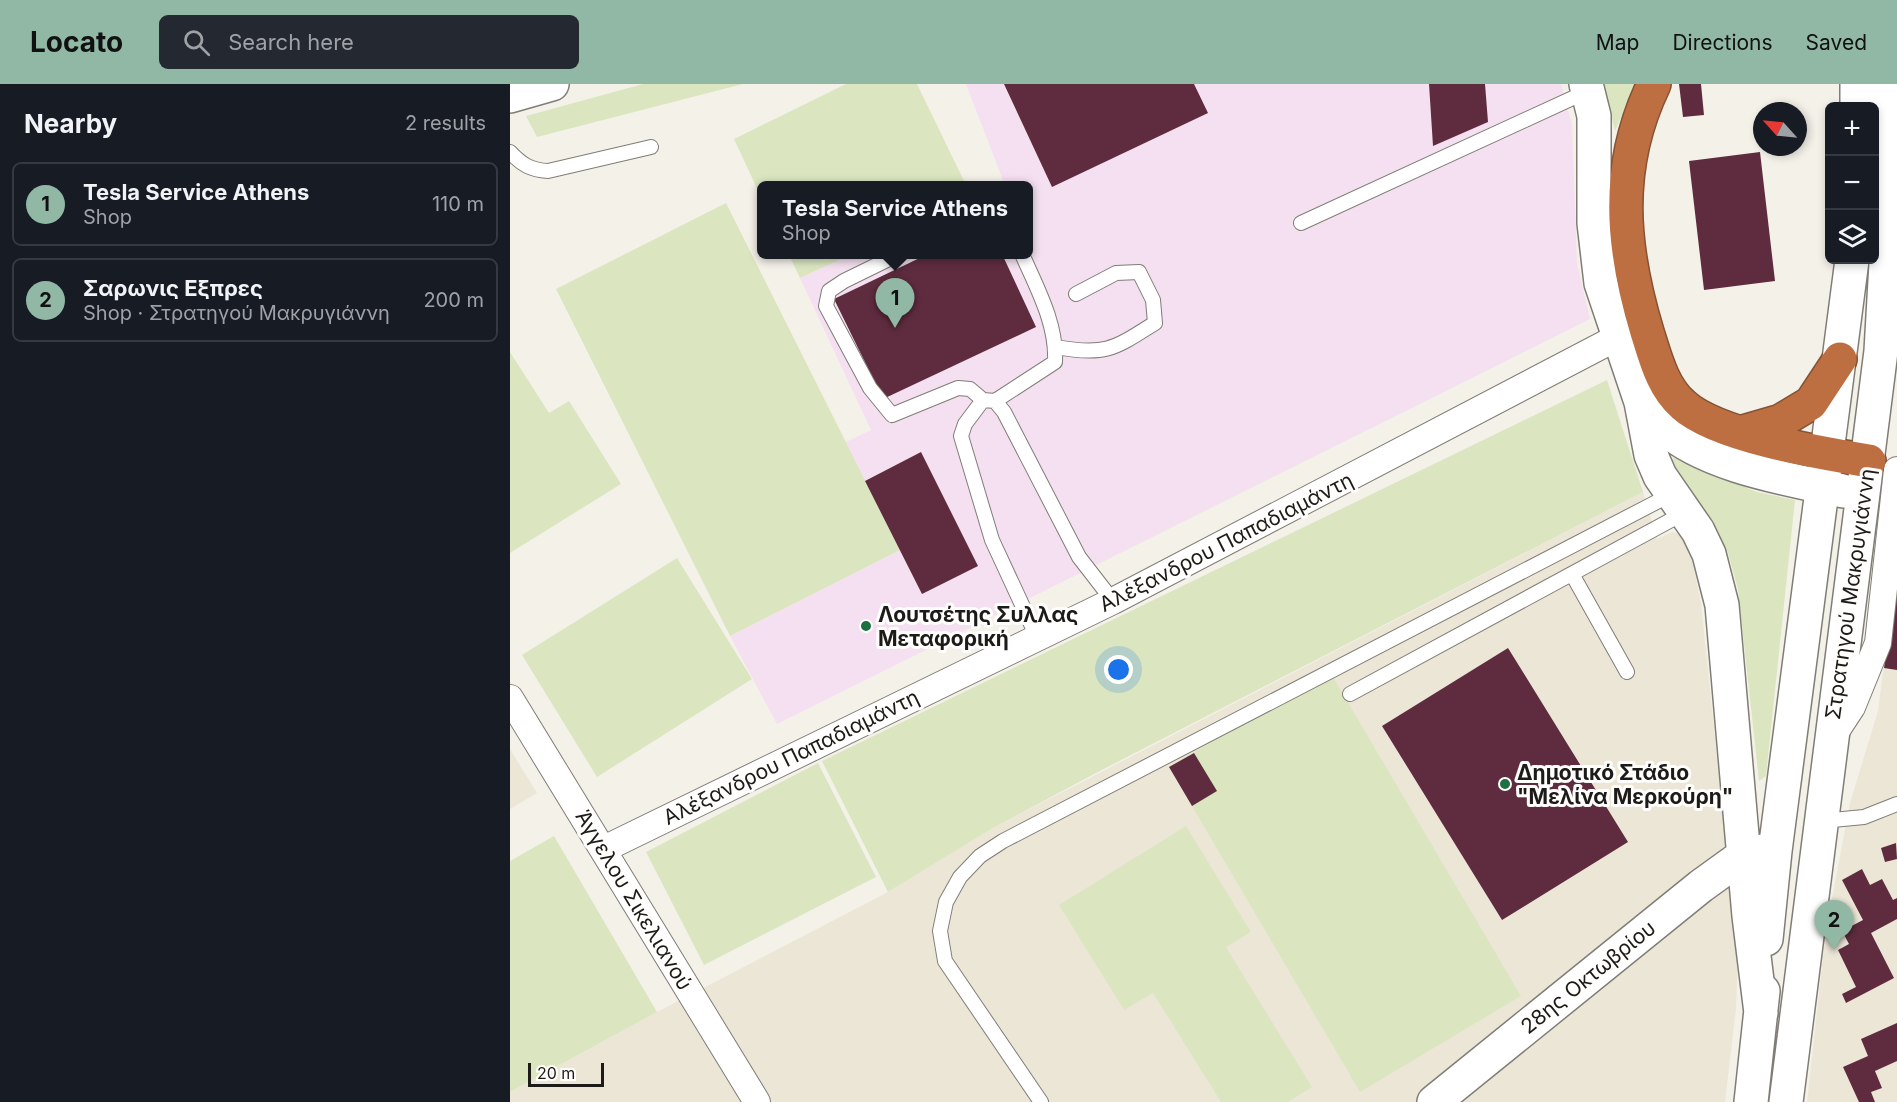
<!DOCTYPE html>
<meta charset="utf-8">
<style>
body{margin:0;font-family:Inter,sans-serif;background:#242831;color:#f1f3f6}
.controls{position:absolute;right:18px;top:18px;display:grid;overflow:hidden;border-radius:9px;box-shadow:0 3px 9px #0003}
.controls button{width:54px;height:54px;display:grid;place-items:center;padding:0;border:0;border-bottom:2px solid #363941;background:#171b24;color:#f1f3f6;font:30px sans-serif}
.compass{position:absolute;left:1243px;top:18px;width:54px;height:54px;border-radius:50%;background:#171b24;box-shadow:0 3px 9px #0003;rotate:297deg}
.scale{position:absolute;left:18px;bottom:15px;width:76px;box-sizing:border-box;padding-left:6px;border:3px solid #1c1b18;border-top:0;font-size:16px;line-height:21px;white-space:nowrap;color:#1c1b18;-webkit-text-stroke:4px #fffefd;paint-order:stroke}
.you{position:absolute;left:609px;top:586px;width:21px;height:21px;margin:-15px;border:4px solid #fff;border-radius:50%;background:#1a73e8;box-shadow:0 0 0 9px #1a73e833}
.badge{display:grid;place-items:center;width:39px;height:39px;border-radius:50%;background:#91b8a5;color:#111;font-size:20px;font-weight:700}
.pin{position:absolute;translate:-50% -50px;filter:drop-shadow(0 2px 3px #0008)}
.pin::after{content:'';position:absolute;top:32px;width:21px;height:18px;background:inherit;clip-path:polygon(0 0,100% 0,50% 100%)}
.popup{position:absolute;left:247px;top:97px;width:276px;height:78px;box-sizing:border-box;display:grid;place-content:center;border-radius:9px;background:#171b24;filter:drop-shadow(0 2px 4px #0005);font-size:20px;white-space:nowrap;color:#9ea1a6}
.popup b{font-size:22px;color:#f1f3f6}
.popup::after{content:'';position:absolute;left:50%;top:100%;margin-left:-12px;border:12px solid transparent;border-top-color:#171b24}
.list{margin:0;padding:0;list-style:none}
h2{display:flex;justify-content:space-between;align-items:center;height:78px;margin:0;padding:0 24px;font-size:26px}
h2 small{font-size:20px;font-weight:400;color:#9ea1a6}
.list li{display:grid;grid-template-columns:39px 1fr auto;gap:18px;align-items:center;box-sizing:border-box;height:84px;margin:0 12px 12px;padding:0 12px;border:2px solid #363941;border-radius:9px}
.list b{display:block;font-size:22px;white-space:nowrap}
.list p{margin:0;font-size:20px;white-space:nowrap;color:#9ea1a6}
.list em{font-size:20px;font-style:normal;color:#9ea1a6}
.icon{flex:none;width:33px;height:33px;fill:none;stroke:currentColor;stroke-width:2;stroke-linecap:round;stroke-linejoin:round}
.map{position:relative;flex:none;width:1387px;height:1018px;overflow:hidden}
header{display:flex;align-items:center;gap:36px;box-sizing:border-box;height:84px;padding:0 30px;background:#91b8a5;color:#111}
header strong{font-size:28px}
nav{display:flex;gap:33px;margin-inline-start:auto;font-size:21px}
.search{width:420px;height:54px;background:#242831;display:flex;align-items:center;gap:15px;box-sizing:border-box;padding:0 21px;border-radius:9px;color:#9ea1a6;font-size:22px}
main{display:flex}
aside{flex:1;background:#171b24}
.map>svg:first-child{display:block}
.commercial{fill:#f4e0f0}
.built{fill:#ece6d7}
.green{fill:#dbe6c1}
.building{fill:#5f2c3f}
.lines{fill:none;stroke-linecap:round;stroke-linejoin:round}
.lane-casing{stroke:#807d76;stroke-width:16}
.street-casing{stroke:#807d76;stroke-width:28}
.secondary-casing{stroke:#807d76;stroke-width:36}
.highway-casing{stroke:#855233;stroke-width:36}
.lane{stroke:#fff;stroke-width:14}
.street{stroke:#fff;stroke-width:26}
.secondary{stroke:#fff;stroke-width:33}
.highway{stroke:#be6f42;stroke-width:33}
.poi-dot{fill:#1c7042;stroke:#fffefd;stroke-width:2}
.labels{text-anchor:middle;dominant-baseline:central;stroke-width:6;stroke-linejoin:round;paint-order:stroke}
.street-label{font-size:21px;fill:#1c1b18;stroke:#fffefd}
.poi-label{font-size:21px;font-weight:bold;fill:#1c1b18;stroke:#fffefd;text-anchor:start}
</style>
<header>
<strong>Locato</strong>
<div class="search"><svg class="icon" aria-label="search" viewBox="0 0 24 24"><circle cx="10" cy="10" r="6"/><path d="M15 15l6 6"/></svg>Search here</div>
<nav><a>Map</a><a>Directions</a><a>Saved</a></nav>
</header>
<main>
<aside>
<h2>Nearby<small>2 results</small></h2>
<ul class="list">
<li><span class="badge">1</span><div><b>Tesla Service Athens</b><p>Shop</p></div><em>110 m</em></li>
<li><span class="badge">2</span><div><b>Σαρωνις Εξπρες</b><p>Shop · Στρατηγού Μακρυγιάννη</p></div><em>200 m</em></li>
</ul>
</aside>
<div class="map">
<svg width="1387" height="1018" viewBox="0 0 1387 1018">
<rect width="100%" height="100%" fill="#f4f1e9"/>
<path class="commercial" d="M456,0H1051L1062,40L1067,179L1080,235L267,640L220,552L390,466L336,358L361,346L290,194L340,171L518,170V101H482L493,96Z"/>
<path class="built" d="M1133,408L1147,455L1162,448L1171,450L1183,480L1191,519L1228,876L1226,924L1215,1018H0V1008L147,928L378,808L483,744Z
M1387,482V1018H1297L1316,846L1340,719L1368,627Z
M0,665L27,709L0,725Z"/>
<path class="green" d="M133,0H233L27,53L16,32Z
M336,0H407L456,101H252L251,113L224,55Z
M1093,0H1129L1115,23L1105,47Z
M216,119L390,466L220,552L46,205Z
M279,171H340L290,194Z
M0,268L39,329L59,317L111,400L0,469Z
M1097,296L1133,408L586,689L483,744L378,808L312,677Z
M1164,374L1247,408L1285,416L1256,692L1249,697L1228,505L1218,469L1204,438L1169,391L1161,375Z
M167,474L242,595L87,693L12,571Z
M820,588L1011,912L850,1008L659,683Z
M308,679L366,793L194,881L136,768Z
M676,742L741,848L716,863L802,1003L778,1018H711L643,909L614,926L549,821Z
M44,752L147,928L0,1008V777Z"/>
<path class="building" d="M494,0H684L698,29L542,103Z
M919,0H975L978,38L923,62Z
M1169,0H1191L1194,31L1173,33Z
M1250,68L1265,197L1194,206L1179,77Z
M418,170H492L526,243L373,315L324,215Z
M411,368L468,482L412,510L355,397Z
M1386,495H1387V586L1374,584Z
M998,564L1118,758L992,836L872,642Z
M684,669L707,707L682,722L659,683Z
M1386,759L1387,775L1375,778L1371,764Z
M1352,785L1360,801L1372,795L1383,816L1387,814V835L1361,849L1384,894L1336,919L1332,910L1346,903L1328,866L1339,860L1332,847L1353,836L1332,796Z
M1387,939V977L1365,987L1372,1004L1361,1008L1365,1018H1349L1333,983L1358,972L1351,955Z"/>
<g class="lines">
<g class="lane-casing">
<path id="lane" d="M0,68C12,81 21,86 38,87L141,63
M791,139L1078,7
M389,170L334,197L319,207L316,222L360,304L382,331L448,304L460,305L473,316
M546,263C595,272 604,265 645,239L643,216L629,188L606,189L566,210
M485,317L545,278C547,240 527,204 512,170
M1062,490L1117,588
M527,553L482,456L451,352L455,340L473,316L485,317L494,328L569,473L603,517
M840,610L1174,429
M1312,737L1354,733L1387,720
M531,1018L435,877L430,847L436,818L450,793L470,772L493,757L1162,410"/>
</g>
<g class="street-casing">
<path id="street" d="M0,614L247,1018
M1325,649L1342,623L1368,559L1387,386
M94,765L603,517L1108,253"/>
</g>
<g class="secondary-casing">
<path id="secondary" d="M1076,0L1084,32V139L1091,199L1131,318L1141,371L1150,392L1188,447L1199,470L1212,521L1239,832L1251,929
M0,12L42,0
M1347,22V0
M1131,318C1138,326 1145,336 1153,343C1196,382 1278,395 1333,407
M1256,855L1265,767L1342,176
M924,1018L1191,802L1234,771L1252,767
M1241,1018L1253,907
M1276,1018L1371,267L1378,144L1379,0"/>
</g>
<g class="highway-casing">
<path id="highway" d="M1144,0C1104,83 1111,162 1137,248C1145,273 1152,303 1173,321C1207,352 1311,369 1359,377
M1233,348L1271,337L1301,319L1330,275"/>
</g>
<use href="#lane" class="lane"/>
<use href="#street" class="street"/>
<use href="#secondary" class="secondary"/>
<use href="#highway" class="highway"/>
</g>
<g class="poi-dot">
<circle cx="356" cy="542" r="6"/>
<circle cx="995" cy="700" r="6"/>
</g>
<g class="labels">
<g class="street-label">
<text transform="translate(716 458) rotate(-27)">Αλέξανδρου Παπαδιαμάντη</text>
<text transform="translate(1340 510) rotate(-82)">Στρατηγού Μακρυγιάννη</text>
<text transform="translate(281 673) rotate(-26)">Αλέξανδρου Παπαδιαμάντη</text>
<text transform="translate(124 816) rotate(59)">Άγγελου Σικελιανού</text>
<text transform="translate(1078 893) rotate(-39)">28ης Οκτωβρίου</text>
</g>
<g class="poi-label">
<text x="368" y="530">Λουτσέτης Συλλας<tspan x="368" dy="24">Μεταφορική</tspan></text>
<text x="1007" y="688">Δημοτικό Στάδιο<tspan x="1007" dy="24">"Μελίνα Μερκούρη"</tspan></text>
</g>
</g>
</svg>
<div class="controls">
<button>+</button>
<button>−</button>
<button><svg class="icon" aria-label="layers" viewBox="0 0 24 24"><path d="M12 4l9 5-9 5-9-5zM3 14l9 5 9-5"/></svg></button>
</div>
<svg class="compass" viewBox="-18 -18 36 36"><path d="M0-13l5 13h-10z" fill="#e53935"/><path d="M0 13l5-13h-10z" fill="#9ea1a6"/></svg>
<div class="scale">20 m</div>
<div class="you"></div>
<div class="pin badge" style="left:385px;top:244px">1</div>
<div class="popup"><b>Tesla Service Athens</b>Shop</div>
<div class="pin badge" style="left:1324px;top:866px">2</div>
</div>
</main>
